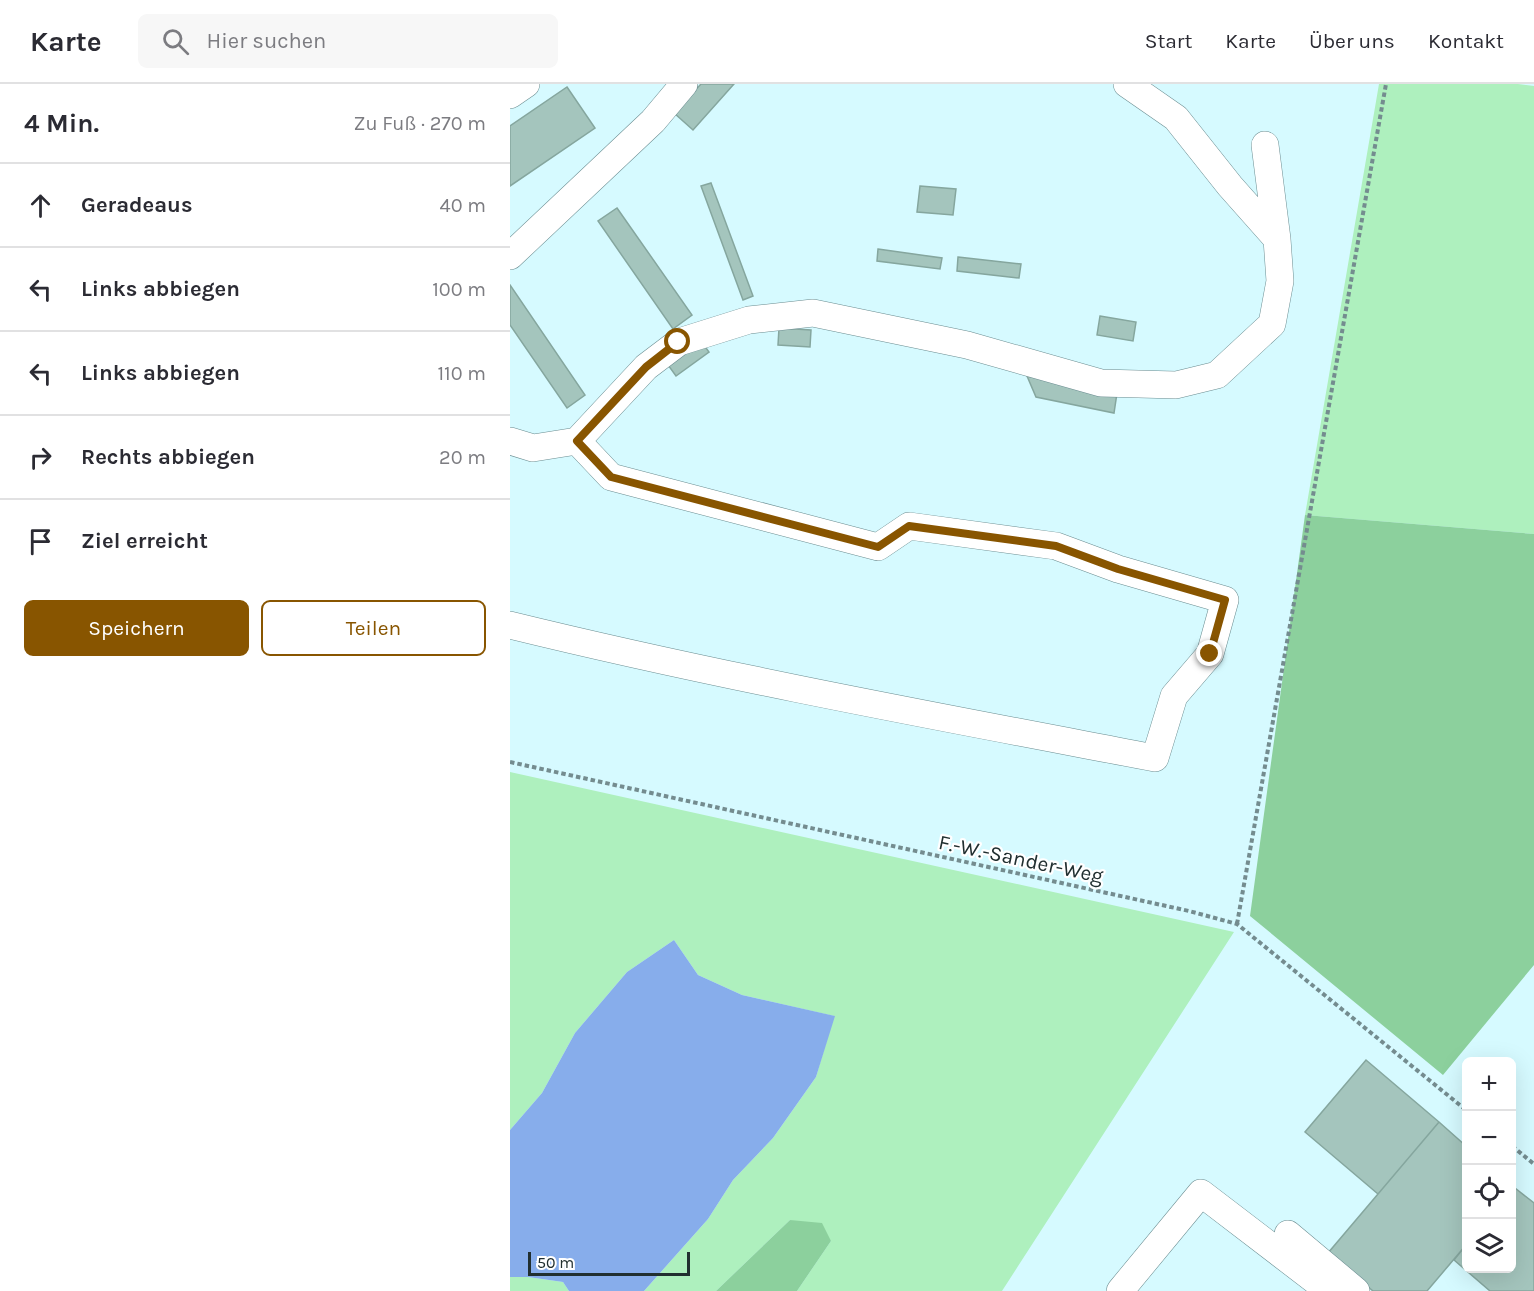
<!DOCTYPE html>
<html lang="de">
<meta charset="utf-8">
<style>
body{margin:0;font-family:Karla,sans-serif;background:#f7f7f7;color:#2b2b33}
.controls{position:absolute;right:18px;bottom:18px;display:grid;overflow:hidden;border-radius:9px;box-shadow:0 6px 24px #0002}
.controls button{width:54px;height:54px;display:grid;place-items:center;padding:0;border:0;border-bottom:2px solid #e1e1e2;background:#fff;color:#2b2b33;font:30px sans-serif}
.scale{position:absolute;left:18px;bottom:15px;width:162px;box-sizing:border-box;padding-left:6px;border:3px solid #212f30;border-top:0;font-size:16px;line-height:21px;white-space:nowrap;color:#212f30;-webkit-text-stroke:4px #fff;paint-order:stroke}
.stop{position:absolute;width:18px;height:18px;margin:-14px;border:4px solid #850;border-radius:50%;background:#fff}
.stop.end{background:#850;border-color:#fff;box-shadow:0 2px 6px #0008}
.list{margin:0;padding:0;list-style:none}
h2{display:flex;justify-content:space-between;align-items:center;height:78px;margin:0;padding:0 24px;font-size:26px}
h2 small{font-size:20px;font-weight:400;color:#7c7c81}
.list li{display:grid;grid-template-columns:39px 1fr auto;gap:18px;align-items:center;box-sizing:border-box;height:84px;padding:0 24px;border-top:2px solid #e1e1e2}
.list b{display:block;font-size:22px;white-space:nowrap}
.list em{font-size:20px;font-style:normal;color:#7c7c81}
.actions{display:flex;gap:12px;padding:18px 24px}
.actions a{flex:1;padding:14px 0;border:2px solid #850;border-radius:9px;text-align:center;font-size:21px;color:#850}
.actions .main{background:#850;color:#fff}
.icon{flex:none;width:33px;height:33px;fill:none;stroke:currentColor;stroke-width:2;stroke-linecap:round;stroke-linejoin:round}
.map{position:relative;flex:none;width:1024px;height:1207px;overflow:hidden}
header{display:flex;align-items:center;gap:36px;box-sizing:border-box;height:84px;padding:0 30px;background:#fff;border-bottom:2px solid #e1e1e2}
header strong{font-size:28px}
nav{display:flex;gap:33px;margin-inline-start:auto;font-size:21px}
.search{width:420px;height:54px;background:#f7f7f7;display:flex;align-items:center;gap:15px;box-sizing:border-box;padding:0 21px;border-radius:9px;color:#7c7c81;font-size:22px}
main{display:flex}
aside{flex:1;background:#fff}
.map>svg:first-child{display:block}
.green{fill:#aef0be}
.forest{fill:#8cd09d}
.water{fill:#87adeb}
.building{fill:#a4c5bd;stroke:#85a69e;stroke-width:1.5}
.lines{fill:none;stroke-linecap:round;stroke-linejoin:round}
.minor-casing{stroke:#6b8d91;stroke-width:28}
.path{stroke:#748c8f;stroke-width:4;stroke-dasharray:4.5 3;stroke-linecap:butt}
.minor{stroke:#fff;stroke-width:27}
.route{stroke:#850;stroke-width:8}
.labels{text-anchor:middle;dominant-baseline:central;stroke-width:4.5;stroke-linejoin:round;paint-order:stroke}
.street-label{font-size:21px;fill:#212f30;stroke:#fff}
</style>
<header>
<strong>Karte</strong>
<div class="search"><svg class="icon" aria-label="search" viewBox="0 0 24 24"><circle cx="10" cy="10" r="6"/><path d="M15 15l6 6"/></svg>Hier suchen</div>
<nav><a>Start</a><a>Karte</a><a>Über uns</a><a>Kontakt</a></nav>
</header>
<main>
<aside>
<h2>4 Min.<small>Zu Fuß · 270 m</small></h2>
<ul class="list">
<li><svg class="icon" aria-label="ahead" viewBox="0 0 24 24"><path d="M12 20V5M6 11l6-6 6 6"/></svg><div><b>Geradeaus</b></div><em>40 m</em></li>
<li><svg class="icon" aria-label="left" viewBox="0 0 24 24"><path d="M17 20v-9H6M10 6l-5 5 5 5"/></svg><div><b>Links abbiegen</b></div><em>100 m</em></li>
<li><svg class="icon" aria-label="left" viewBox="0 0 24 24"><path d="M17 20v-9H6M10 6l-5 5 5 5"/></svg><div><b>Links abbiegen</b></div><em>110 m</em></li>
<li><svg class="icon" aria-label="right" viewBox="0 0 24 24"><path d="M7 20v-9h11M14 6l5 5-5 5"/></svg><div><b>Rechts abbiegen</b></div><em>20 m</em></li>
<li><svg class="icon" aria-label="arrive" viewBox="0 0 24 24"><path d="M6 21V4h12l-3 4 3 4H6"/></svg><div><b>Ziel erreicht</b></div></li>
</ul>
<div class="actions"><a class="main">Speichern</a><a>Teilen</a></div>
</aside>
<div class="map">
<svg width="1024" height="1207" viewBox="0 0 1024 1207">
<rect width="100%" height="100%" fill="#d6faff"/>
<path class="green" d="M869,0H1008L1024,2V450L795,431Z
M0,688L724,848L492,1207H287L321,1157L280,1136L206,1207H134L198,1135L223,1096L263,1054L306,993L324,932L232,911L188,891L164,856L117,888L65,949L32,1009L0,1046Z
M0,1193H18L53,1198L59,1207H0Z"/>
<path class="forest" d="M795,431L1024,450V881L933,991L740,832Z
M280,1136L312,1139L321,1157L287,1207H206Z"/>
<path class="water" d="M164,856L188,891L232,911L325,932L306,993L263,1054L223,1096L198,1135L134,1207H59L53,1198L18,1193H0V1046L32,1009L65,949L117,888Z"/>
<path class="building" d="M191,0H224L183,46L164,29Z
M57,3L85,44L0,102V42Z
M201,99L243,212L233,216L191,102Z
M410,102L446,105L443,131L407,128Z
M107,124L182,231L163,245L88,137Z
M368,165L432,174L430,185L367,177Z
M448,173L511,180L509,194L447,187Z
M0,201L75,311L57,324L0,241Z
M590,232L626,238L623,257L587,251Z
M269,244L301,246L300,263L268,261Z
M191,257L199,268L166,292L158,281Z
M517,292L607,309L604,329L526,313Z
M856,976L929,1038L868,1110L795,1048Z
M929,1038L956,1062V1161L917,1207H863L818,1169Z
M1005,1104L1024,1119V1207H980L944,1176L956,1161V1184H1002V1108Z"/>
<g class="lines">
<g class="minor-casing">
<path id="minor" d="M617,0L666,34L720,102L767,155
M0,11L16,0
M0,172L143,37L174,0
M0,357L23,364L67,357L136,283L169,258L239,236L303,229L457,261L591,299L666,301L707,291L762,240L770,197L767,155L755,61
M0,541C212,593 430,633 645,674L664,612L700,570L715,516L608,485L546,462L399,442L368,463L101,393L67,357
M778,1150L846,1207
M610,1207L691,1109L819,1207"/>
</g>
<path class="path" d="M0,678L679,827L727,840L956,1026
M727,840L876,0
M1002,1062L1024,1080"/>
<use href="#minor" class="minor"/>
</g>
<g class="lines">
<path class="route" d="M168,258L136,283L67,357L101,393L368,463L399,442L546,462L608,485L715,516L700,570"/>
</g>
<g class="labels">
<g class="street-label">
<text transform="translate(511 775) rotate(12)">F.-W.-Sander-Weg</text>
</g>
</g>
</svg>
<div class="controls">
<button>+</button>
<button>−</button>
<button><svg class="icon" aria-label="locate" viewBox="0 0 24 24"><circle cx="12" cy="12" r="6"/><path d="M12 2v4M12 18v4M2 12h4M18 12h4"/></svg></button>
<button><svg class="icon" aria-label="layers" viewBox="0 0 24 24"><path d="M12 4l9 5-9 5-9-5zM3 14l9 5 9-5"/></svg></button>
</div>
<div class="scale">50 m</div>
<div class="stop" style="left:168px;top:258px"></div>
<div class="stop end" style="left:700px;top:570px"></div>
</div>
</main>
